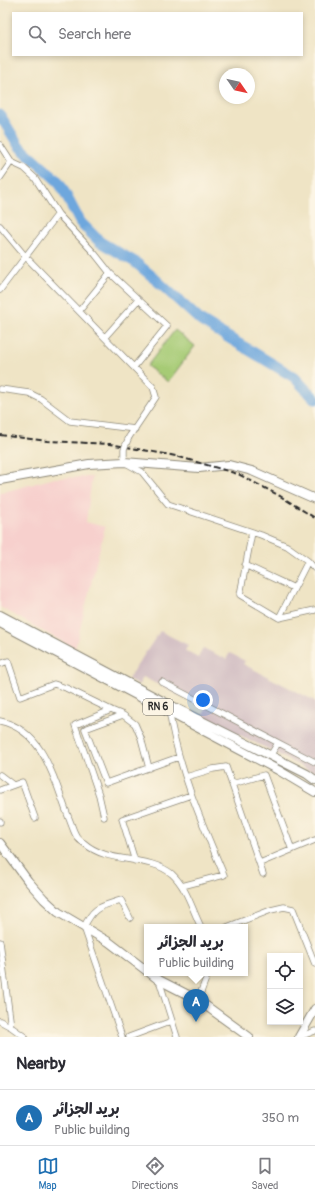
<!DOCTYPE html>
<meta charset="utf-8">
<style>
body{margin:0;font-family:Pangolin,"Playpen Sans Arabic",sans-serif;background:#f7f7f7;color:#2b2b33}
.controls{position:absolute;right:12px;bottom:12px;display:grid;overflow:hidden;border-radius:0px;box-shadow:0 2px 6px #0003}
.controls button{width:36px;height:36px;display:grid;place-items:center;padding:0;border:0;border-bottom:1px solid #e1e1e2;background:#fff;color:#2b2b33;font:20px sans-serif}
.compass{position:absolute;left:219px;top:68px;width:36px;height:36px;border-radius:50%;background:#fff;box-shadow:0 2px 6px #0003;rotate:124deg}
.you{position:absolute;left:203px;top:700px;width:14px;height:14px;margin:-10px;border:3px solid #fff;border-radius:50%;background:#1a73e8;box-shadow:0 0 0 6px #1a73e833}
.badge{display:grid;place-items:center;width:26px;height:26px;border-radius:50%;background:#1f6fb2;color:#fff;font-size:13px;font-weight:700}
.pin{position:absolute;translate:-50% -33px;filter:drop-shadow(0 1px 2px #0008)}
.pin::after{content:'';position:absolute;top:21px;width:14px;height:12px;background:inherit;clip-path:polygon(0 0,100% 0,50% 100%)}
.popup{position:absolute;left:144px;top:924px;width:104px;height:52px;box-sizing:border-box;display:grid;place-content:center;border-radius:0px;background:#fff;filter:drop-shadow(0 1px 3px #0005);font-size:13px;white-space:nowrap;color:#7c7c81}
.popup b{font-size:15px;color:#2b2b33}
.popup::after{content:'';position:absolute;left:50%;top:100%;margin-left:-8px;border:8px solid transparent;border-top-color:#fff}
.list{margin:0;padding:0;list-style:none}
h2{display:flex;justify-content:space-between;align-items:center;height:52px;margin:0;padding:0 16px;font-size:17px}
h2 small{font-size:13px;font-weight:400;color:#7c7c81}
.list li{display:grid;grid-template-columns:26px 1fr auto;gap:12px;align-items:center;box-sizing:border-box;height:56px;padding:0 16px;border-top:1px solid #e1e1e2}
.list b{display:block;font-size:15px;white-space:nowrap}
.list p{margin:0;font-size:13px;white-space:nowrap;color:#7c7c81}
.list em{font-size:13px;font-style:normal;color:#7c7c81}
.icon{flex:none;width:22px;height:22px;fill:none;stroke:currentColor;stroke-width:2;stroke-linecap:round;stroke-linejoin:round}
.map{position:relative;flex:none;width:315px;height:1037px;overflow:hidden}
.search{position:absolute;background:#fff;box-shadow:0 2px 6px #0003;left:12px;right:12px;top:12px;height:44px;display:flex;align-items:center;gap:10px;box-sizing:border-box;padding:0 14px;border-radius:0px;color:#7c7c81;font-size:15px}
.sheet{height:108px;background:#fff}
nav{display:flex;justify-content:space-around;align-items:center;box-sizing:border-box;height:56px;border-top:1px solid #e1e1e2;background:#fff;font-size:11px;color:#7c7c81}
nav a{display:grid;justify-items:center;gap:2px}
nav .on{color:#1f6fb2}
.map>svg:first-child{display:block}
.built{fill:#f7d0cd}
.industrial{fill:#d2bec3}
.green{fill:#a6cb75;stroke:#687b50}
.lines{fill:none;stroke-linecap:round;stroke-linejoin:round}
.river{stroke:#6ea7dd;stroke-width:11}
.street-casing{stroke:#8d8878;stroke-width:7}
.secondary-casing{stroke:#8d8878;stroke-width:10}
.primary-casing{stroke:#8d8878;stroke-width:10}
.street{stroke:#fff;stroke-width:5.5}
.secondary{stroke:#fff;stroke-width:8}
.primary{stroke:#fff;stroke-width:8}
.rail{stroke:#2b2b2b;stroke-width:2;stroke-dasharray:6 3;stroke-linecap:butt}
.street-bridge-casing{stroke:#8d8878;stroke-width:7;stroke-linecap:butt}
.street-bridge{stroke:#fff;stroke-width:5.5}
.labels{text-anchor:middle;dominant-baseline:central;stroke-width:4;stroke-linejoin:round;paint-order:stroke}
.shield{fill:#fcf5e5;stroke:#6a6863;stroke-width:1}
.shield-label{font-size:10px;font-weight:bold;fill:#2b2b2b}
</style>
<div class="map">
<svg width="315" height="1037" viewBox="0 0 315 1037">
<rect width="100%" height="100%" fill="#fcf5e5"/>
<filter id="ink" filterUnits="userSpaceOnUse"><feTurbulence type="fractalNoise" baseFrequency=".025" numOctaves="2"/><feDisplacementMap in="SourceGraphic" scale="8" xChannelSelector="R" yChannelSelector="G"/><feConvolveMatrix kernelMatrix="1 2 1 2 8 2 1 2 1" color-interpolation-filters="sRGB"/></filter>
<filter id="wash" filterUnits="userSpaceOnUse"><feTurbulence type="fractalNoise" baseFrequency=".012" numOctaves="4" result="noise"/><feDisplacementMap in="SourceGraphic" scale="16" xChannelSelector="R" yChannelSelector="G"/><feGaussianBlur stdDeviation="0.9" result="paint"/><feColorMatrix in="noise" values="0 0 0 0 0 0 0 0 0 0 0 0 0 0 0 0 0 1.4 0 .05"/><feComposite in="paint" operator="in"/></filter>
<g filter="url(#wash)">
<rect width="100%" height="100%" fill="#efe4c5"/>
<path class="built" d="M92,477L86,522L105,527L75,649L0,607V493L55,478Z"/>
<path class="industrial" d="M160,631L188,645L185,651L198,658L203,648L226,659L230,653L245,661L243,664L315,701V774L268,749L202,717L206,709L143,677L139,685L128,679Z"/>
<path class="green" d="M175,330L195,346L168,382L147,366Z"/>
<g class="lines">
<path class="river" d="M0,115L19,146L59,182L80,222L100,242L135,262L153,277L201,321L294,377L315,399"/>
</g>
</g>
<g filter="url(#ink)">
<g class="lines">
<g class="street-casing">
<path id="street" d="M0,145L11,162L24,168L35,178L58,214L95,254L110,273L167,326L134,367
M0,178L11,162
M0,226L25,256L153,387L156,397L129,437
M0,290L58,214
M80,310L110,273
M105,337L138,300
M0,389L29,393L41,399L70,421L135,429
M126,463L142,472L168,504L261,535L287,546L308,561L315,569
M252,532L240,595L279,618L315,610
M245,565L294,588
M279,618L308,561
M0,664L8,661L20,697L54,684L66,688L111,710L123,715L135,724L141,738L149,768
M162,682L315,762
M169,710C178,768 201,821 224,875L182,886
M123,715L85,729L106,783L179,757
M0,721C46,731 55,784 70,821C72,826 74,833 77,837C79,840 82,842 84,843C109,865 147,854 172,874C187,888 192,909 201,927
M270,756L278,743
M0,775L13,785
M186,777L213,769L226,767L263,874
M232,784L264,775L292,850
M0,790L22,782L35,818
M104,817L99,795L75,725L111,710
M0,821V822
M135,861L122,819L191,795
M260,863L315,840
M227,927L271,910L284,907L293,909L315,964
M0,942L11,1027L25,1037
M159,980L177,1037
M198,1000L208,973
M0,1021L11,1027
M122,1037L84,927C94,906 100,907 121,900L130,918
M129,1037L172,1021
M299,1037L315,1031"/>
</g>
<g class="secondary-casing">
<path id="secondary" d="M0,480L89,464L124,462L199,468L229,465L252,471L315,499
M0,843L28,881L44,899L58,912L109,942L147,971
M150,973L159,980L198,1000L249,1037
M299,1037L315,1009"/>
</g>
<g class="primary-casing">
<path id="primary" d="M0,615L168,704L307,774L315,780
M0,623L278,770L315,792"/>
</g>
<use href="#street" class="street"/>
<use href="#secondary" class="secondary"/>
<use href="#primary" class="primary"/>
<path class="rail" d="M0,435L47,441L110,444L176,456L238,474L280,496L315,518"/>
<g class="street-bridge-casing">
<path id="street-bridge" d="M124,456V449L129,437"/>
</g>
<use href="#street-bridge" class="street-bridge"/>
</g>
</g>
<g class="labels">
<rect class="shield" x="143" y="699" width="30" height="16" rx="3"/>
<g class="shield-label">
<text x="158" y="707">RN 6</text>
</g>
</g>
</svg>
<div class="controls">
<button><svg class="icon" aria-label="locate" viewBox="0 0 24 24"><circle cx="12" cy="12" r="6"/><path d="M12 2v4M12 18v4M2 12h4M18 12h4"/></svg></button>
<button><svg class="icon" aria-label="layers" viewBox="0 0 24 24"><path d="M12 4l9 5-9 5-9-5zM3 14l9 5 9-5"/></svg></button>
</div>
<svg class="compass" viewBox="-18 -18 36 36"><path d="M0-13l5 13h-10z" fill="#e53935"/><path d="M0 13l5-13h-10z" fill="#7c7c81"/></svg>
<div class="you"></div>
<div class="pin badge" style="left:196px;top:1022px">A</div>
<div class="popup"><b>بريد الجزائر</b>Public building</div>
<div class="search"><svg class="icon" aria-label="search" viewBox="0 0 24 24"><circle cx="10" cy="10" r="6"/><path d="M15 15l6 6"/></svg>Search here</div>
</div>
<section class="sheet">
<h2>Nearby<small></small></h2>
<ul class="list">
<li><span class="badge">A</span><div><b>بريد الجزائر</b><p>Public building</p></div><em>350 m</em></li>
</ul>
</section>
<nav>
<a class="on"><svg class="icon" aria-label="map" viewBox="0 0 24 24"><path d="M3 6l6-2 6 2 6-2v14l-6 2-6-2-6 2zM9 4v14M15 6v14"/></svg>Map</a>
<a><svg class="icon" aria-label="directions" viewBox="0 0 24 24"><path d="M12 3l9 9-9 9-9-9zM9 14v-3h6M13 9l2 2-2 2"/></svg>Directions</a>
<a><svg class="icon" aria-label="saved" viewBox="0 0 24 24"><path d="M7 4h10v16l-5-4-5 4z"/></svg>Saved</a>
</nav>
